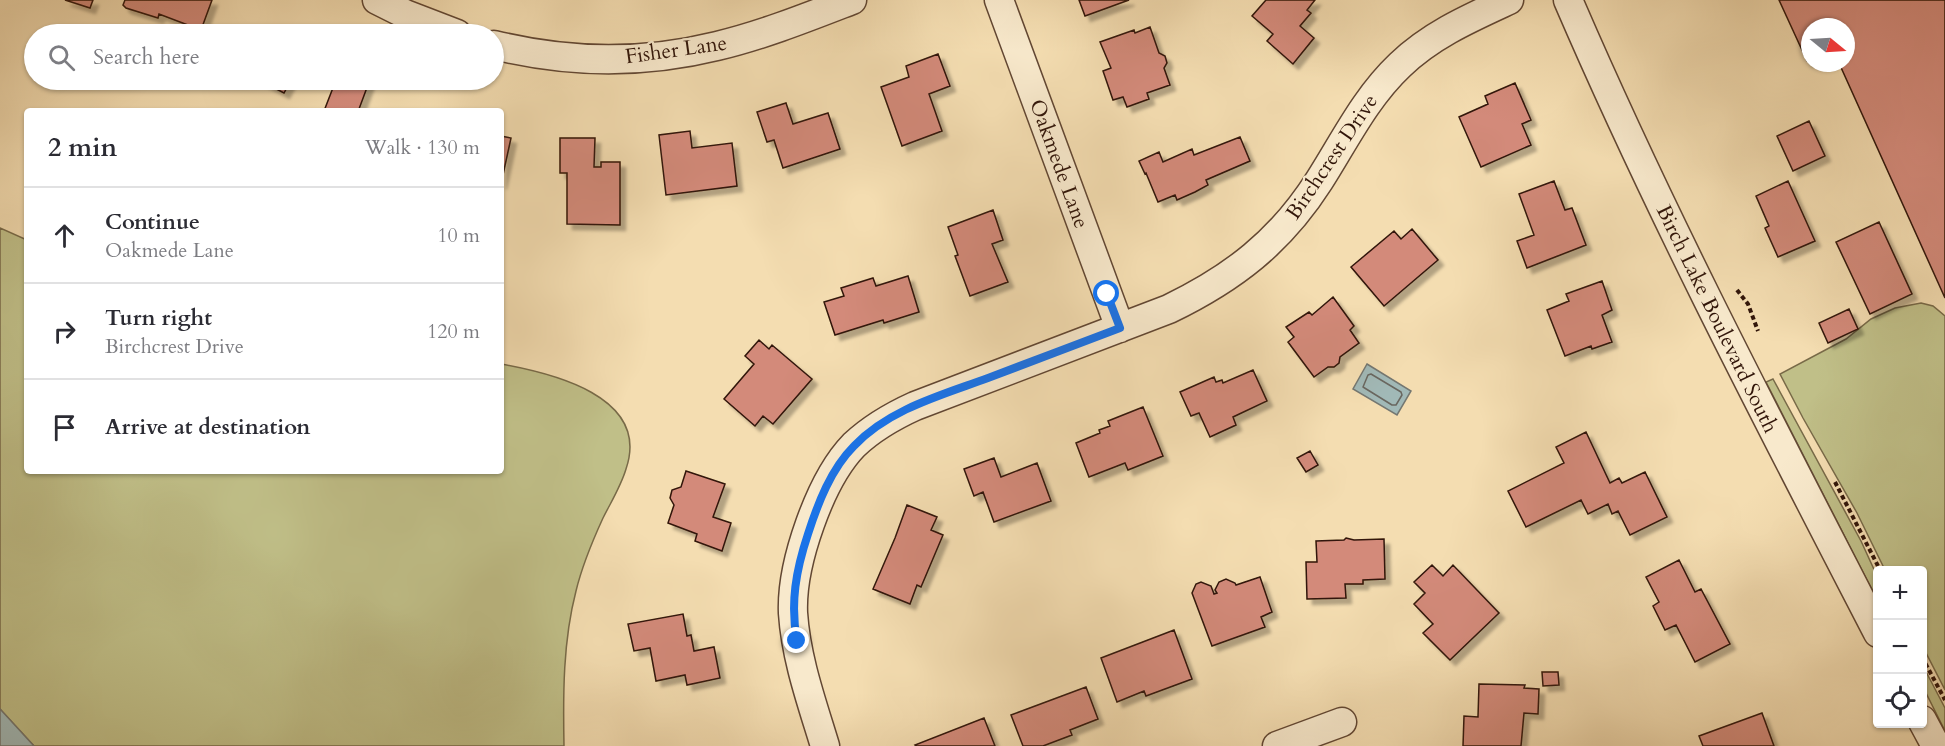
<!DOCTYPE html>
<meta charset="utf-8">
<style>
body{margin:0;font-family:Cardo,serif;background:#f7f7f7;color:#2b2b33}
.controls{position:absolute;right:18px;bottom:18px;display:grid;overflow:hidden;border-radius:6px;box-shadow:0 2px 4px #0004}
.controls button{width:54px;height:54px;display:grid;place-items:center;padding:0;border:0;border-bottom:2px solid #e1e1e2;background:#fff;color:#2b2b33;font:30px sans-serif}
.compass{position:absolute;left:1801px;top:18px;width:54px;height:54px;border-radius:50%;background:#fff;box-shadow:0 2px 4px #0004;rotate:108deg}
.stop{position:absolute;width:18px;height:18px;margin:-14px;border:4px solid #1a73e8;border-radius:50%;background:#fff}
.stop.end{background:#1a73e8;border-color:#fff;box-shadow:0 2px 6px #0008}
.list{margin:0;padding:0;list-style:none}
h2{display:flex;justify-content:space-between;align-items:center;height:78px;margin:0;padding:0 24px;font-size:26px}
h2 small{font-size:20px;font-weight:400;color:#7c7c81}
.list li{display:grid;grid-template-columns:39px 1fr auto;gap:18px;align-items:center;box-sizing:border-box;height:96px;padding:0 24px;border-top:2px solid #e1e1e2}
.list b{display:block;font-size:22px;white-space:nowrap}
.list p{margin:0;font-size:20px;white-space:nowrap;color:#7c7c81}
.list em{font-size:20px;font-style:normal;color:#7c7c81}
.icon{flex:none;width:33px;height:33px;fill:none;stroke:currentColor;stroke-width:2;stroke-linecap:round;stroke-linejoin:round}
.map{position:relative;flex:none;width:1945px;height:746px;overflow:hidden}
.search{position:absolute;background:#fff;box-shadow:0 2px 4px #0004;left:24px;top:24px;width:480px;height:66px;display:flex;align-items:center;gap:15px;box-sizing:border-box;padding:0 21px;border-radius:33px;color:#7c7c81;font-size:22px}
.panel{position:absolute;background:#fff;box-shadow:0 2px 4px #0004;left:24px;top:108px;width:480px;height:366px;border-radius:6px}
.map>svg:first-child{display:block}
.green{fill:#c0bf88;stroke:#786a48;stroke-width:1.5}
.water{fill:#a1b9b7;stroke:#747771;stroke-width:1.5}
.lines{fill:none;stroke-linecap:round;stroke-linejoin:round}
.shore{stroke:#696760;stroke-width:1.5}
.building{fill:#d38a7a;stroke:#311509;stroke-width:1.5;filter:url(#shadow)}
.minor-casing{stroke:#624733;stroke-width:31}
.path{stroke:#311509;stroke-width:4;stroke-dasharray:4.5 3;stroke-linecap:butt}
.minor{stroke:#f8e9cc;stroke-width:28}
.route{stroke:#1a73e8;stroke-width:8}
.labels{text-anchor:middle;dominant-baseline:central;stroke-width:4.5;stroke-linejoin:round;paint-order:stroke}
.street-label{font-size:21px;fill:#311509;stroke:#f8e9cc}
</style>
<div class="map">
<svg width="1945" height="746" viewBox="0 0 1945 746">
<defs>
<filter id="shadow"><feDropShadow dx="5.5" dy="5.5" stdDeviation="1.5" flood-color="#0004"/></filter>
</defs>
<rect width="100%" height="100%" fill="#f4ddb1"/>
<filter id="stains"><feTurbulence type="fractalNoise" baseFrequency=".00333" numOctaves="4"/><feColorMatrix values="0 0 0 0 .2 0 0 0 0 .09 0 0 0 0 .02 0 0 0 .5 -.17"/></filter>
<radialGradient id="worn" r=".72"><stop offset=".6" stop-color="#630" stop-opacity="0"/><stop offset="1" stop-color="#630" stop-opacity=".3"/></radialGradient>
<path class="green" d="M0,228L27,240V471H501V364C551,373 651,396 626,469C621,486 611,502 603,518C592,542 582,566 576,591C563,641 563,694 564,746H34L0,709Z
M1921,303L1933,306L1945,316V690L1923,647L1922,570H1885L1857,513L1803,418L1780,374L1846,339L1871,319L1895,308Z
M1773,379L1861,541L1877,576V600L1766,382Z
M1923,666L1945,708V731L1923,687Z"/>
<path class="water" d="M1367,364L1411,391L1397,415L1353,389Z
M0,709L34,746H0Z"/>
<g class="lines">
<path class="shore" d="M1371,374L1401,392L1402,395L1396,405H1392L1363,387L1368,375Z"/>
</g>
<path class="building" d="M65,0H93L90,8Z
M125,0H212L201,30L159,14L158,18L126,8L123,5Z
M1079,0H1129L1085,16Z
M1266,0H1315L1307,10L1311,13L1300,26L1314,38L1293,64L1267,41L1273,34L1252,16Z
M1779,0H1945V298L1839,63H1846V27H1810V59L1807,61Z
M235,26L251,34H230Z
M1150,27L1159,53L1165,56L1167,63L1164,68L1170,85L1147,93L1149,99L1127,107L1123,97L1113,100L1103,71L1111,68L1100,42L1134,30L1135,33Z
M938,54L950,86L929,94L942,131L902,146L881,87L909,77L906,66Z
M259,80H291L284,93Z
M336,80H361L369,82L359,109L365,111H324Z
M1515,83L1531,120L1522,124L1531,145L1481,167L1459,117L1488,104L1485,96Z
M786,103L793,124L828,113L840,149L783,168L774,140L767,142L757,112Z
M1809,121L1825,156L1793,171L1777,136Z
M690,131L692,148L732,143L737,186L666,195L659,135Z
M501,136L511,138L501,184Z
M1240,137L1250,161L1206,180L1208,185L1195,192L1177,200L1175,195L1158,202L1146,173L1145,174L1139,161L1159,152L1163,162L1192,149L1194,155Z
M560,138H595L594,167H601V162H620V225L567,224V173H560Z
M1554,181L1565,210L1572,208L1586,245L1527,268L1517,241L1534,235L1519,194Z
M1788,181L1815,241L1778,257L1765,228L1769,226L1756,196Z
M993,210L1003,240L992,244L1008,282L970,296L955,256L958,255L948,227Z
M1879,222L1912,294L1870,314L1836,242Z
M1412,229L1438,260L1384,306L1351,267L1394,231L1401,239Z
M908,276L919,312L884,323L883,320L835,335L824,302L844,296L841,288L873,278L876,286Z
M1602,281L1612,310L1602,315L1612,342L1592,349L1591,346L1565,356L1547,310L1569,301L1566,294Z
M1333,297L1354,326L1350,330L1359,343L1340,357L1339,363L1334,367H1328L1314,377L1288,342L1294,337L1286,327L1309,312L1312,315Z
M1849,309L1858,329L1828,343L1819,323Z
M759,340L769,349L772,345L812,379L773,424L763,416L755,426L724,399L754,364L745,356Z
M1253,370L1267,401L1233,417L1236,425L1210,437L1199,413L1191,416L1180,392L1214,377L1216,382L1222,380L1223,383Z
M1143,407L1163,456L1128,470L1125,463L1089,477L1076,443L1100,433L1099,430L1110,426L1108,421Z
M1586,432L1610,483L1619,478L1622,483L1645,472L1667,517L1630,535L1618,511L1612,514L1608,504L1588,514L1581,500L1526,527L1508,491L1564,463L1556,447Z
M1310,451L1318,465L1306,472L1297,458Z
M994,458L1001,477L1037,463L1051,501L994,522L983,492L974,496L964,469Z
M686,471L725,484L713,517L731,523L722,551L695,541L697,534L668,523L674,505L670,498L672,490L681,487Z
M907,505L937,517L931,530L943,535L921,587L917,585L910,604L873,589L895,538Z
M1346,538L1354,540L1384,539L1385,579L1363,580V584H1345L1346,598L1307,599L1306,562H1317L1316,541L1344,540Z
M1679,560L1695,592L1701,589L1730,644L1695,662L1676,625L1665,630L1653,606L1659,602L1646,577Z
M1432,565L1443,576L1453,565L1499,613L1450,660L1423,633L1433,624L1414,604L1425,593L1414,582Z
M1260,577L1272,612L1261,617L1265,627L1212,646L1192,593L1196,584L1201,582L1211,586L1214,594L1217,593L1215,590L1219,582L1226,579L1235,583L1236,585Z
M683,614L687,636L691,635L694,651L714,647L720,678L687,685L685,675L656,681L650,648L634,651L628,624Z
M1174,630L1192,679L1146,696L1144,691L1117,702L1101,658Z
M1542,672H1558L1559,685L1543,686Z
M1479,684L1525,685L1524,688L1539,689L1538,714L1524,713L1521,746H1463L1464,716L1478,717Z
M1086,687L1098,719L1070,730L1072,735L1043,746H1023L1011,715Z
M1762,713L1774,746H1703L1699,736Z
M984,718L995,746H916L915,745Z"/>
<g class="lines">
<g class="minor-casing">
<path id="minor" d="M377,0L405,14L457,34
M999,0L1120,328
M1568,0C1661,216 1770,424 1878,633
M494,45C567,63 644,64 717,46C763,35 808,17 852,0
M1922,720L1936,746
M825,746C812,703 796,659 793,613C791,564 820,480 854,445C872,428 893,416 915,406L1169,309C1233,278 1280,242 1319,181C1344,142 1365,98 1400,65C1431,35 1470,18 1509,0
M1277,746L1342,722"/>
</g>
<path class="path" d="M1737,290L1748,304L1758,331
M1835,482L1878,566
M1922,657L1945,700"/>
<use href="#minor" class="minor"/>
</g>
<g class="lines">
<path class="route" d="M797,641C790,603 796,570 808,534C818,503 831,469 854,446C889,409 942,395 988,378C1032,361 1076,345 1120,328L1107,294"/>
</g>
<g class="labels">
<g class="street-label">
<text transform="translate(676 50) rotate(-8)">Fisher Lane</text>
<text transform="translate(1332 157) rotate(-56)">Birchcrest Drive</text>
<text transform="translate(1059 164) rotate(70)">Oakmede Lane</text>
<text transform="translate(1717 319) rotate(64)">Birch Lake Boulevard South</text>
</g>
</g>
<rect width="100%" height="100%" filter="url(#stains)"/>
<rect width="100%" height="100%" fill="url(#worn)"/>
</svg>
<div class="controls">
<button>+</button>
<button>−</button>
<button><svg class="icon" aria-label="locate" viewBox="0 0 24 24"><circle cx="12" cy="12" r="6"/><path d="M12 2v4M12 18v4M2 12h4M18 12h4"/></svg></button>
</div>
<svg class="compass" viewBox="-18 -18 36 36"><path d="M0-13l5 13h-10z" fill="#e53935"/><path d="M0 13l5-13h-10z" fill="#7c7c81"/></svg>
<div class="stop" style="left:1107px;top:294px"></div>
<div class="stop end" style="left:797px;top:641px"></div>
<div class="search"><svg class="icon" aria-label="search" viewBox="0 0 24 24"><circle cx="10" cy="10" r="6"/><path d="M15 15l6 6"/></svg>Search here</div>
<section class="panel">
<h2>2 min<small>Walk · 130 m</small></h2>
<ul class="list">
<li><svg class="icon" aria-label="ahead" viewBox="0 0 24 24"><path d="M12 20V5M6 11l6-6 6 6"/></svg><div><b>Continue</b><p>Oakmede Lane</p></div><em>10 m</em></li>
<li><svg class="icon" aria-label="right" viewBox="0 0 24 24"><path d="M7 20v-9h11M14 6l5 5-5 5"/></svg><div><b>Turn right</b><p>Birchcrest Drive</p></div><em>120 m</em></li>
<li><svg class="icon" aria-label="arrive" viewBox="0 0 24 24"><path d="M6 21V4h12l-3 4 3 4H6"/></svg><div><b>Arrive at destination</b></div></li>
</ul>
</section>
</div>
